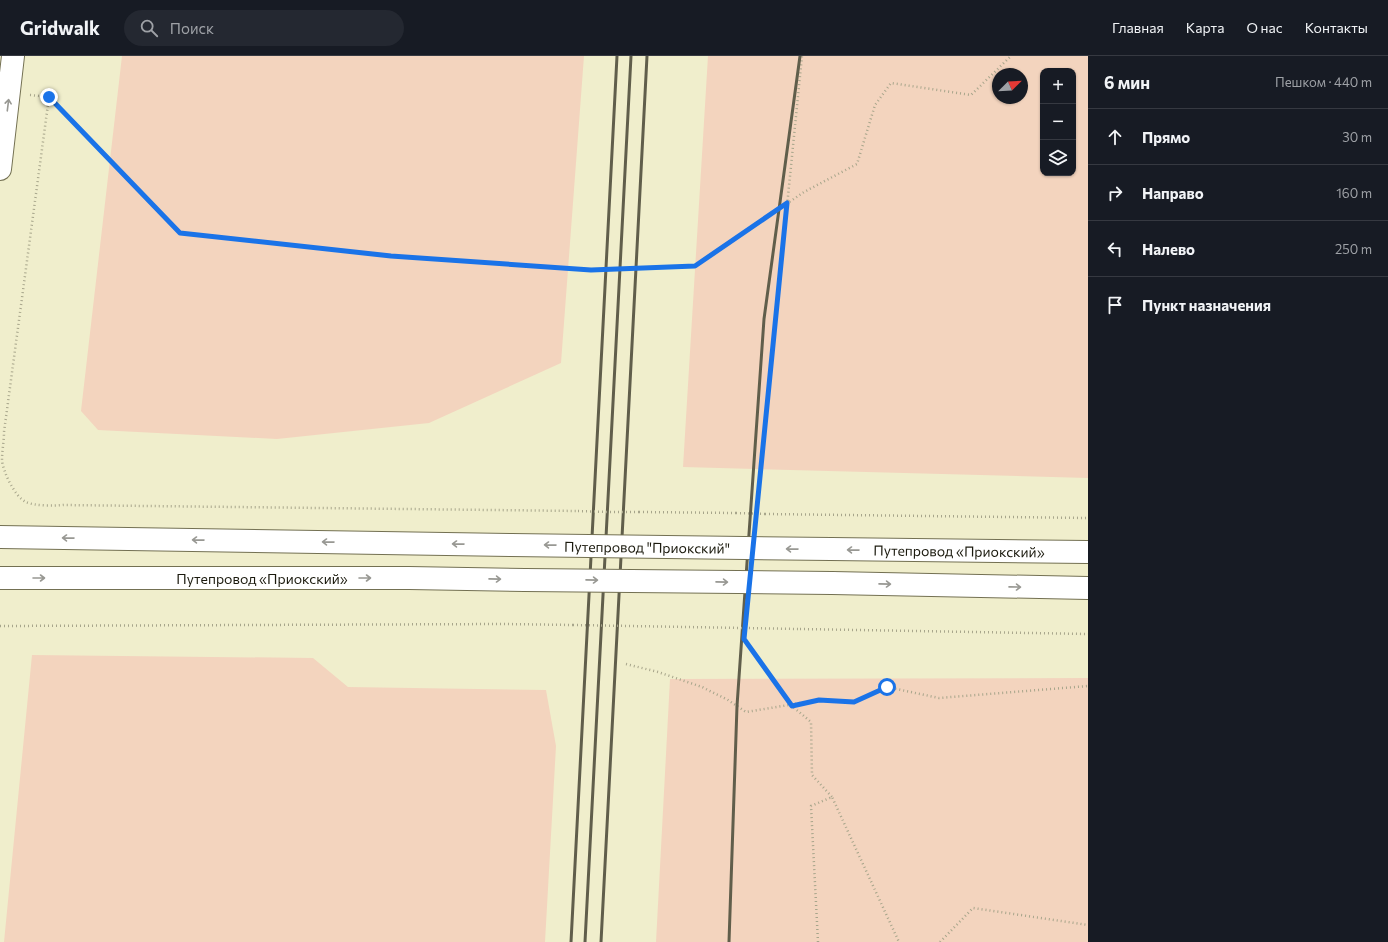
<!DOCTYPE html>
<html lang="ru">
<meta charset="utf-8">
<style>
body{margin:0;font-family:Commissioner,sans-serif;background:#242831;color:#f1f3f6}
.controls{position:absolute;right:12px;top:12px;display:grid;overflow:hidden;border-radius:8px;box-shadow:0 1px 3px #0004}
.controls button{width:36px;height:36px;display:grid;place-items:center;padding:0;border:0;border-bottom:1px solid #363941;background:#171b24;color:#f1f3f6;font:20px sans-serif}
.compass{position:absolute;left:992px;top:12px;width:36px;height:36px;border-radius:50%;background:#171b24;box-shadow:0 1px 3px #0004;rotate:66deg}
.stop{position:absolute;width:12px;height:12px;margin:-9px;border:3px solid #1a73e8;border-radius:50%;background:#fff}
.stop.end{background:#1a73e8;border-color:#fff;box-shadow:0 1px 4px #0008}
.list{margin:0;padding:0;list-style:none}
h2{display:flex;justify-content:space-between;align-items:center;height:52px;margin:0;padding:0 16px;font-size:17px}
h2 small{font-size:13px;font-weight:400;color:#9ea1a6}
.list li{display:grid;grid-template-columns:26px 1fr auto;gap:12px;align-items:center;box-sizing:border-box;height:56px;padding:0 16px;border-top:1px solid #363941}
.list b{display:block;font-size:15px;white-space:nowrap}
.list em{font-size:13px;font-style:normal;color:#9ea1a6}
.icon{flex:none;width:22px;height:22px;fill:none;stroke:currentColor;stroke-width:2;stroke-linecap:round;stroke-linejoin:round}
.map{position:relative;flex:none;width:1088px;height:886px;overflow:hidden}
header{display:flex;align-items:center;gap:24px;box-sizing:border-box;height:56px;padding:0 20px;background:#171b24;border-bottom:1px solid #363941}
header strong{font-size:19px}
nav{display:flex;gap:22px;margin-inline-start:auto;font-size:14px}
.search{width:280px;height:36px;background:#242831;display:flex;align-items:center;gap:10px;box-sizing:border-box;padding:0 14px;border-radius:22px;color:#9ea1a6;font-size:15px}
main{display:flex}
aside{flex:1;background:#171b24}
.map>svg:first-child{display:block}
.green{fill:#f3d4be;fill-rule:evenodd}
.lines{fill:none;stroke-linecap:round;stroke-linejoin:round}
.major-casing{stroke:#737052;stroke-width:24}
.path{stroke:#a7a58b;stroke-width:2.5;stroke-dasharray:1 3;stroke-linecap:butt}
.major{stroke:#fff;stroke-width:22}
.rail{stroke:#605e4b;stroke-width:3}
.major-bridge-casing{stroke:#737052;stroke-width:24;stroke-linecap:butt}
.path-bridge{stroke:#a7a58b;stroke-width:2.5;stroke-dasharray:1 3;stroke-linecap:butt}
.major-bridge{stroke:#fff;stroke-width:22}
.oneway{stroke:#989893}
.route{stroke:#1a73e8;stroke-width:5}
.labels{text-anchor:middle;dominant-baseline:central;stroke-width:3.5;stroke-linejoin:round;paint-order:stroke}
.street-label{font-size:14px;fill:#1b1a0e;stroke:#fefbd9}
</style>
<header>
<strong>Gridwalk</strong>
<div class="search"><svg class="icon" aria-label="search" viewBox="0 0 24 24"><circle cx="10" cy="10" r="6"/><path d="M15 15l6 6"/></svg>Поиск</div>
<nav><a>Главная</a><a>Карта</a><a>О нас</a><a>Контакты</a></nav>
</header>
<main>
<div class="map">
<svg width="1088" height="886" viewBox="0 0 1088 886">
<rect width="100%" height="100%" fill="#f0eecc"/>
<path class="green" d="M122,0H584L561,307L429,367L277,383L98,374L81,355Z
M708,0H1088V422L683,411ZM1043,15H1073V117H1043ZM998,18H1022V42H998Z
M32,599L313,602L348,631L546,634L556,690L545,886H4Z
M1088,622V886H656L670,623Z"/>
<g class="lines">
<g class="major-casing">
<g id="major">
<path d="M0,113L13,0"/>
<path d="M0,481L511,489"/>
<path id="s1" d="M831,493L1088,496"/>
<path id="s2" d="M0,522H409L525,524"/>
<path d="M832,527L1088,532"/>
</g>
</g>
<path class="path" d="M30,39L49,41L4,376C4,385 2,395 2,404C3,416 15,441 26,446C34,450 55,450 63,449L578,455
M49,41L180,177L391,200L591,214L695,210L804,136L857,108L875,49L891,27L971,39L1011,0
M607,456H610
M639,456L736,457
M765,458L1088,462
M755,471L802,0
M748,548L744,583L792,650L811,666L812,719L832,741
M0,570L504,568L573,569
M800,573L1088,578
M626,608L658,616L702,631L728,644L746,656L819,644L854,646L887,631L939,642L1088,630
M818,886L811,750L832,741L899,886
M940,886L973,852L1088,869"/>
<use href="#major" class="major"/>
<path class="rail" d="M571,886L617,0
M585,886L631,0
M601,886L647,0
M729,886L737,650L764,263L800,0"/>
<g class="major-bridge-casing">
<g id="major-bridge">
<path id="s3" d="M511,489L831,493"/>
<path d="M525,524L832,527"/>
</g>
</g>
<path class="path-bridge" d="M578,455L607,456
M610,456H639
M736,457L765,458
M573,569L800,573"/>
<use href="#major-bridge" class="major-bridge"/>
</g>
<defs><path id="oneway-shaft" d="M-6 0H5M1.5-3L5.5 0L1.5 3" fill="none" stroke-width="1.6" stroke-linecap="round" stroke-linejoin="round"/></defs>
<g class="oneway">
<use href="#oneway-shaft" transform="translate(8 49) rotate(-83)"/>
<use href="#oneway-shaft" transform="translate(68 482) rotate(-179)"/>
<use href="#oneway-shaft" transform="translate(198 484) rotate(-179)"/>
<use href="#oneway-shaft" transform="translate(328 486) rotate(-179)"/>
<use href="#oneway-shaft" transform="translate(458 488) rotate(-179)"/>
<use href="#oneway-shaft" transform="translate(550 489) rotate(-179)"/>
<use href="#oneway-shaft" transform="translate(792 493) rotate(-179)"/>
<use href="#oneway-shaft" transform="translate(853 494) rotate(-179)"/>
<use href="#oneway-shaft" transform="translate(39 522)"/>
<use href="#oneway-shaft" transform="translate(365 522)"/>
<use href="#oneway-shaft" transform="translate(495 523) rotate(1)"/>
<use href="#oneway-shaft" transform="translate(592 524) rotate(1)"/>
<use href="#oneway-shaft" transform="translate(722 526) rotate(1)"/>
<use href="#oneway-shaft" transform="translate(885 528) rotate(1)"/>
<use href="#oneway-shaft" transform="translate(1015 531) rotate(1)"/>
</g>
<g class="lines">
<path class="route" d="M49,41L180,177L391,200L591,214L695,210L787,147L744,583L792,650L819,644L854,646L887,631"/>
</g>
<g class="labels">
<g class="street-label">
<text stroke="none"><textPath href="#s3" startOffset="136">Путепровод "Приокский"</textPath></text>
<text stroke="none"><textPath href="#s1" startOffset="128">Путепровод «Приокский»</textPath></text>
<text stroke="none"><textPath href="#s2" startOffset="262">Путепровод «Приокский»</textPath></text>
</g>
</g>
</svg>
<div class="controls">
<button>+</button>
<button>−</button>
<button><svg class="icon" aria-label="layers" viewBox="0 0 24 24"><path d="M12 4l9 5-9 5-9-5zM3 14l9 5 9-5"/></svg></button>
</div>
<svg class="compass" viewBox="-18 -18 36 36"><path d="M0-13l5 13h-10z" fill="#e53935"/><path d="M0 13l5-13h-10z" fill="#9ea1a6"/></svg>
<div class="stop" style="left:887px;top:631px"></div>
<div class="stop end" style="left:49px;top:41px"></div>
</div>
<aside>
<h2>6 мин<small>Пешком · 440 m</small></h2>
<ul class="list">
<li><svg class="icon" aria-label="ahead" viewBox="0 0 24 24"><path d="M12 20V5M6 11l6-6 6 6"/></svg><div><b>Прямо</b></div><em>30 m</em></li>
<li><svg class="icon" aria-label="right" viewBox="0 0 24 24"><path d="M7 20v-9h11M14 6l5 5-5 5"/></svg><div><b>Направо</b></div><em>160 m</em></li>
<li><svg class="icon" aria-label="left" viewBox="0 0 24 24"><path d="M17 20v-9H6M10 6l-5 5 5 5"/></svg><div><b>Налево</b></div><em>250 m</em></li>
<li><svg class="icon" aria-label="arrive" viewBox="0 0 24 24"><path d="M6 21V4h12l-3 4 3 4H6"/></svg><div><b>Пункт назначения</b></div></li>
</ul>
</aside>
</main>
